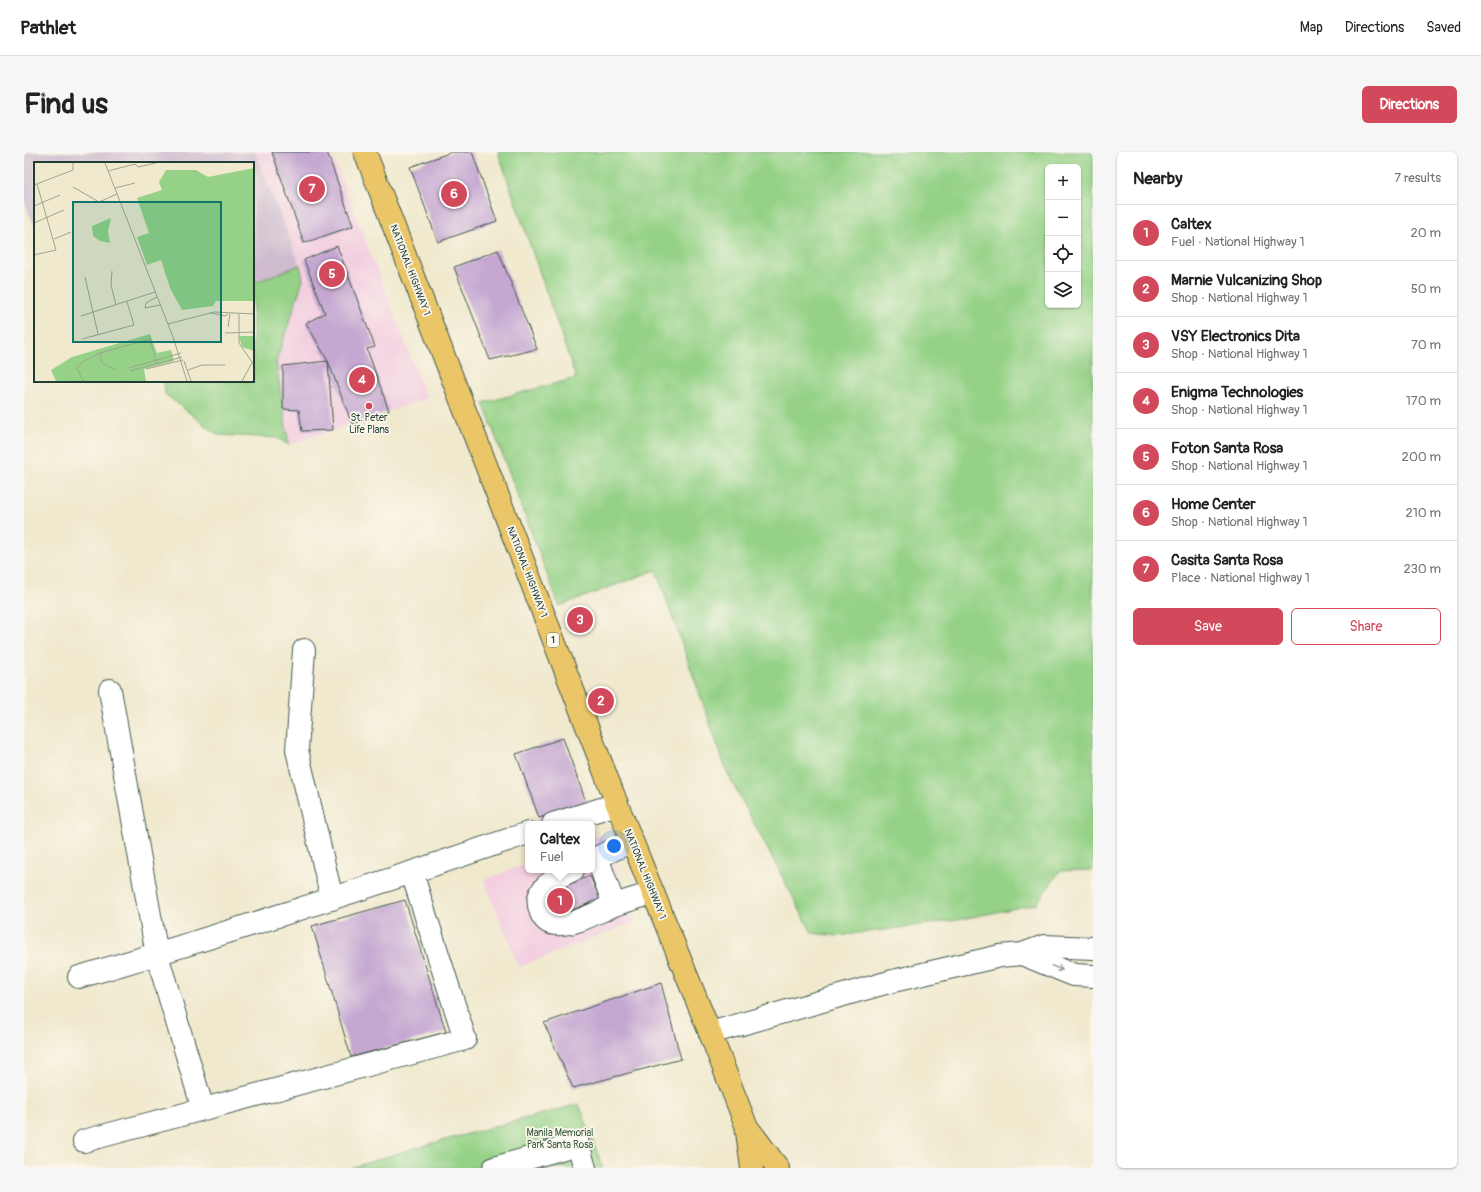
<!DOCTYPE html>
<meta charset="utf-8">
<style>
body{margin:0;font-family:Pangolin,sans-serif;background:#f6f6f6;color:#202124}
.controls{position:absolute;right:12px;top:12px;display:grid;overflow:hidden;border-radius:6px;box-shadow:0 1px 3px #0004}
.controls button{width:36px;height:36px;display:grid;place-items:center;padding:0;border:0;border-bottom:1px solid #e0e0e0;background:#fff;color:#202124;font:20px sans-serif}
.you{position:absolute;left:590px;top:694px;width:14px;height:14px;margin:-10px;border:3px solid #fff;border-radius:50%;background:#1a73e8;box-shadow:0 0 0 6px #1a73e833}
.badge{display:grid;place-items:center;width:26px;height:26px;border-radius:50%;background:#d1495b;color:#fff;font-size:13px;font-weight:700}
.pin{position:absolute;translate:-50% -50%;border:2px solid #fff;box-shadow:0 1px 4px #0006}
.popup{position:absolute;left:501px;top:669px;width:70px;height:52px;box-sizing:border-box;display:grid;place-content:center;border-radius:6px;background:#fff;filter:drop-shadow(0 1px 3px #0005);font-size:13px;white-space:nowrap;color:#757577}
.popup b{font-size:15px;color:#202124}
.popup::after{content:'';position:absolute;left:50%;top:100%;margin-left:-8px;border:8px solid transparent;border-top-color:#fff}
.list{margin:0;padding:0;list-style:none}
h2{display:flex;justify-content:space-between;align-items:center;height:52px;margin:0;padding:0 16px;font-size:17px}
h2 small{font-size:13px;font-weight:400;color:#757577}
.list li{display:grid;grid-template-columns:26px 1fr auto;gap:12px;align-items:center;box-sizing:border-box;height:56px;padding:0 16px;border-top:1px solid #e0e0e0}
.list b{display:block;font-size:15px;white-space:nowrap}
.list p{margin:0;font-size:13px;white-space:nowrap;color:#757577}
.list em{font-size:13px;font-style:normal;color:#757577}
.actions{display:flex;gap:8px;padding:12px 16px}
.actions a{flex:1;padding:9px 0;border:1px solid #d1495b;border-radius:6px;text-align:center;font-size:14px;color:#d1495b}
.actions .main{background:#d1495b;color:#fff}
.icon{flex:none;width:22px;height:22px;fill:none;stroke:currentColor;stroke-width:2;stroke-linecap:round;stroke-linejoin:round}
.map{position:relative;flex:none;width:1069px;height:1016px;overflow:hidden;border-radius:6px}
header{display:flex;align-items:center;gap:24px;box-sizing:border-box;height:56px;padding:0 20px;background:#fff;border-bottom:1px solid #e0e0e0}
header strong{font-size:19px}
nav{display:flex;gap:22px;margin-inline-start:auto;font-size:14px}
.intro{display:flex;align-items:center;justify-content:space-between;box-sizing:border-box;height:96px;padding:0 24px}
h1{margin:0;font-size:28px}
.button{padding:10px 18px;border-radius:6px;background:#d1495b;color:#fff;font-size:14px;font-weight:700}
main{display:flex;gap:24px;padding:0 24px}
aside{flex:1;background:#fff;border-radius:6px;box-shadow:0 1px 3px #0004}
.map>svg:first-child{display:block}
.built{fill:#f3cfe0}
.industrial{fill:#cfbdcf}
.green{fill:#95d287;stroke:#5a885e;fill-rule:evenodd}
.building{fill:#c5a7d1}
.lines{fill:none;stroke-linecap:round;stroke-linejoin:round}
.minor-casing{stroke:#3e574b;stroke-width:24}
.highway-casing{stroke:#3e574b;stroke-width:24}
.minor{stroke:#fff;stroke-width:22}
.highway{stroke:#eac669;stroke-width:22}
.oneway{stroke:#8f9e9a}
.poi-dot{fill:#d1495b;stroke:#fbf7ec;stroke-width:1.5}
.labels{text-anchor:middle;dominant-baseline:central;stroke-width:3.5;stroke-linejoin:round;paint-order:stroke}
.shield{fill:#fbf7ec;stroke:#61756b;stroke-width:1}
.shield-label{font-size:9px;font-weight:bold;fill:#1f3d34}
.street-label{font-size:10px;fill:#1f3d34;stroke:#fbf7ec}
.poi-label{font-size:10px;fill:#1f3d34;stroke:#fbf7ec}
.park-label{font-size:10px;fill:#375b45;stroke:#fbf7ec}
.inset-road{fill:none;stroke:#9ca490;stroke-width:1}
.view{fill:#0f766e;fill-opacity:0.15;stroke:#0f766e;stroke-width:2}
.inset-edge{fill:none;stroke:#1f3d34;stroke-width:2}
</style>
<header>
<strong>Pathlet</strong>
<nav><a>Map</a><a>Directions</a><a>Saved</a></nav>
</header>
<div class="intro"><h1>Find us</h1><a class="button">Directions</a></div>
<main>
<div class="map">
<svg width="1069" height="1016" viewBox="0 0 1069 1016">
<rect width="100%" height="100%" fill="#fbf7ec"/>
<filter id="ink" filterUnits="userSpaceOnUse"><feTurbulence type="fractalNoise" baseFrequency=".025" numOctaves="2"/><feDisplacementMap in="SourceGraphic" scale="8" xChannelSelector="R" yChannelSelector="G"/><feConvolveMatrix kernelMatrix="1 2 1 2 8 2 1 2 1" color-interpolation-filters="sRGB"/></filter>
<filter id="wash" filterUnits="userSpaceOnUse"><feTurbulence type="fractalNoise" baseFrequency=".012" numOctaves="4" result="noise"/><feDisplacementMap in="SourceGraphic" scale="16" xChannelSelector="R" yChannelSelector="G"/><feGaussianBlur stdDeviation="0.9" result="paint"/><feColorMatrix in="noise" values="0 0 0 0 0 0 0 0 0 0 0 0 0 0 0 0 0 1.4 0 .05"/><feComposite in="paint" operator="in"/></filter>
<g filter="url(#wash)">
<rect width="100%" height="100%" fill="#f0e9ce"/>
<path class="built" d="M231,0H307L403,246L265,293L252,210L279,128L276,113Z
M577,683L611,770L495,815L460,728L504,711V718H568V686Z"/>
<path class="industrial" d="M0,0H231L276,113L229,131V11H11V77L0,48Z"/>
<path class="green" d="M474,0H1069V718L1036,719L1012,752L934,768L814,784L788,781L703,620L632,418L535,454L459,251L552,226ZM1024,15H1054V153H1024Z
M276,113L279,128L252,210L265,293L253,286L194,283L141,242L140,229H229V131Z
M555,952L579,1016H326L391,996Z"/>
<g id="blocks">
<path class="building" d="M248,0H303L329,74L280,91Z
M428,0H448L473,69L414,90L386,15Z
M313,94L351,195L343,197L365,259L328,272L304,209L282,171L301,161L280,108Z
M474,98L513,197L466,208L430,115Z
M304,209L309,278L278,279L275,258L259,257V214Z
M539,586L562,650L515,666L492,602Z
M566,724L576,747L533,764L524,741Z
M381,748L422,880L327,905L288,774Z
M637,831L657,907L549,936L520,871Z"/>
</g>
</g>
<g filter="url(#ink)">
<use href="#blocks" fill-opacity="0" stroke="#3e574b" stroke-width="1"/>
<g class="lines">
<g class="minor-casing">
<path id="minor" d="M280,498L273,598L308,747
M86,538L133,803L179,957
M529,672L593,652
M573,705L590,753
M568,708L608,689
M549,718C531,727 507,736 517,761C520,768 525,772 533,772C550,774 573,760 588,754C602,749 616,745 629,741
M998,802L1050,823L1069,824
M55,825C206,781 355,732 504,681
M686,881L865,830L976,804L998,802L1020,794L1069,796
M60,989L441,887L388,721
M470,1016L554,992L561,1016"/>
</g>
<g class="highway-casing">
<path id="highway" d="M341,0L593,652L686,881L722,973L728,1016
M723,975L754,1016"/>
</g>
<use href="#minor" class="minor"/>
<use href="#highway" class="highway"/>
</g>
<defs><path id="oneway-shaft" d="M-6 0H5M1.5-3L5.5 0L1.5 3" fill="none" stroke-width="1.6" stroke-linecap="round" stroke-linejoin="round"/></defs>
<use class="oneway" href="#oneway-shaft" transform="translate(1033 816) rotate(22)"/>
</g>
<circle class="poi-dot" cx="345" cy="254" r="4"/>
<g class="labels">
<rect class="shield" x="523" y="481" width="12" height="14" rx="3"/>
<g class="shield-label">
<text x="529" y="488">1</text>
</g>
<g class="street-label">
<text transform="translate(386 118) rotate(69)">NATIONAL HIGHWAY 1</text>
<text transform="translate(503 420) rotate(69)">NATIONAL HIGHWAY 1</text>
<text transform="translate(621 722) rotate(68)">NATIONAL HIGHWAY 1</text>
</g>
<g class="poi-label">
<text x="345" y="266">St. Peter<tspan x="345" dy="12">Life Plans</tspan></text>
</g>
<g class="park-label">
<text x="536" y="981">Manila Memorial<tspan x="536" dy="12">Park Santa Rosa</tspan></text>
</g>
</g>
<g transform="translate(10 10)">
<rect width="220" height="220" fill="#f0e9ce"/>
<path d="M220,6V139H182L179,144L148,148L136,126L127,98L113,103L103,75L115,71L103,36L128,28L125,20L132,8H162L174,15ZM77,56L74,69L76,81L66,79L59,74L58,64ZM116,172L123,191L137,188L140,199L110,207L112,219H22L17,208L38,195ZM205,174H220V189L208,185Z" fill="#95d287"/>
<path class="inset-road" d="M71,1L139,175L153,219M74,9L101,2L104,5L122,1M0,23L39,8V1M39,25L65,40L83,32M81,26L101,21M0,44L26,33M0,61L30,48M20,77L37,70M0,93L22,88L3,22M78,109L77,123L82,143M51,115L64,172M123,135L112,141L111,146L126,143M177,151L191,154L194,152M205,152V181L220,203M47,154L121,130M134,162L180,150L220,152M194,165L196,152M191,171L220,170M48,177L100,163L93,140M66,191L68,201L82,208M150,199L157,219M95,206L147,191M112,207L149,198M154,208L168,203H191M96,209L148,195M49,219L43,206L48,200L66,191L116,177L123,202M208,219L218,201"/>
<path class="view" d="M39,40H187V180H39Z"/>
<rect width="220" height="220" class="inset-edge"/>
</g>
</svg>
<div class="controls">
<button>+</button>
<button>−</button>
<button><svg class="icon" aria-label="locate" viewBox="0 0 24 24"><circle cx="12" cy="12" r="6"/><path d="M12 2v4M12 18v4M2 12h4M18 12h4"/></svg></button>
<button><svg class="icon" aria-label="layers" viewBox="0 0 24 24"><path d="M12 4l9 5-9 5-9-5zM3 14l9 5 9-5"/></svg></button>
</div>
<div class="you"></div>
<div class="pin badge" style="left:536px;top:749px">1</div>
<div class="popup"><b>Caltex</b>Fuel</div>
<div class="pin badge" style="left:577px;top:549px">2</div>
<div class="pin badge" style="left:556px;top:468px">3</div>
<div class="pin badge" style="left:338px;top:228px">4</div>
<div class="pin badge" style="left:308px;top:122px">5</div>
<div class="pin badge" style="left:430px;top:42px">6</div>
<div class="pin badge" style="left:288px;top:37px">7</div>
</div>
<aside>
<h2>Nearby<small>7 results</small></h2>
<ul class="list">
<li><span class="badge">1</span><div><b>Caltex</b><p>Fuel · National Highway 1</p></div><em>20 m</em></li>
<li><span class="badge">2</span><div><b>Marnie Vulcanizing Shop</b><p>Shop · National Highway 1</p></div><em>50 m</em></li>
<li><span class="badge">3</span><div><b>VSY Electronics Dita</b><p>Shop · National Highway 1</p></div><em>70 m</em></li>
<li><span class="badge">4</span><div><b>Enigma Technologies</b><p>Shop · National Highway 1</p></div><em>170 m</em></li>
<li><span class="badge">5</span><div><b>Foton Santa Rosa</b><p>Shop · National Highway 1</p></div><em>200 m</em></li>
<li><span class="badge">6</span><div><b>Home Center</b><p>Shop · National Highway 1</p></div><em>210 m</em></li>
<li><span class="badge">7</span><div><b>Casita Santa Rosa</b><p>Place · National Highway 1</p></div><em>230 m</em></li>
</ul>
<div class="actions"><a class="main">Save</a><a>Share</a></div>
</aside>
</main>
